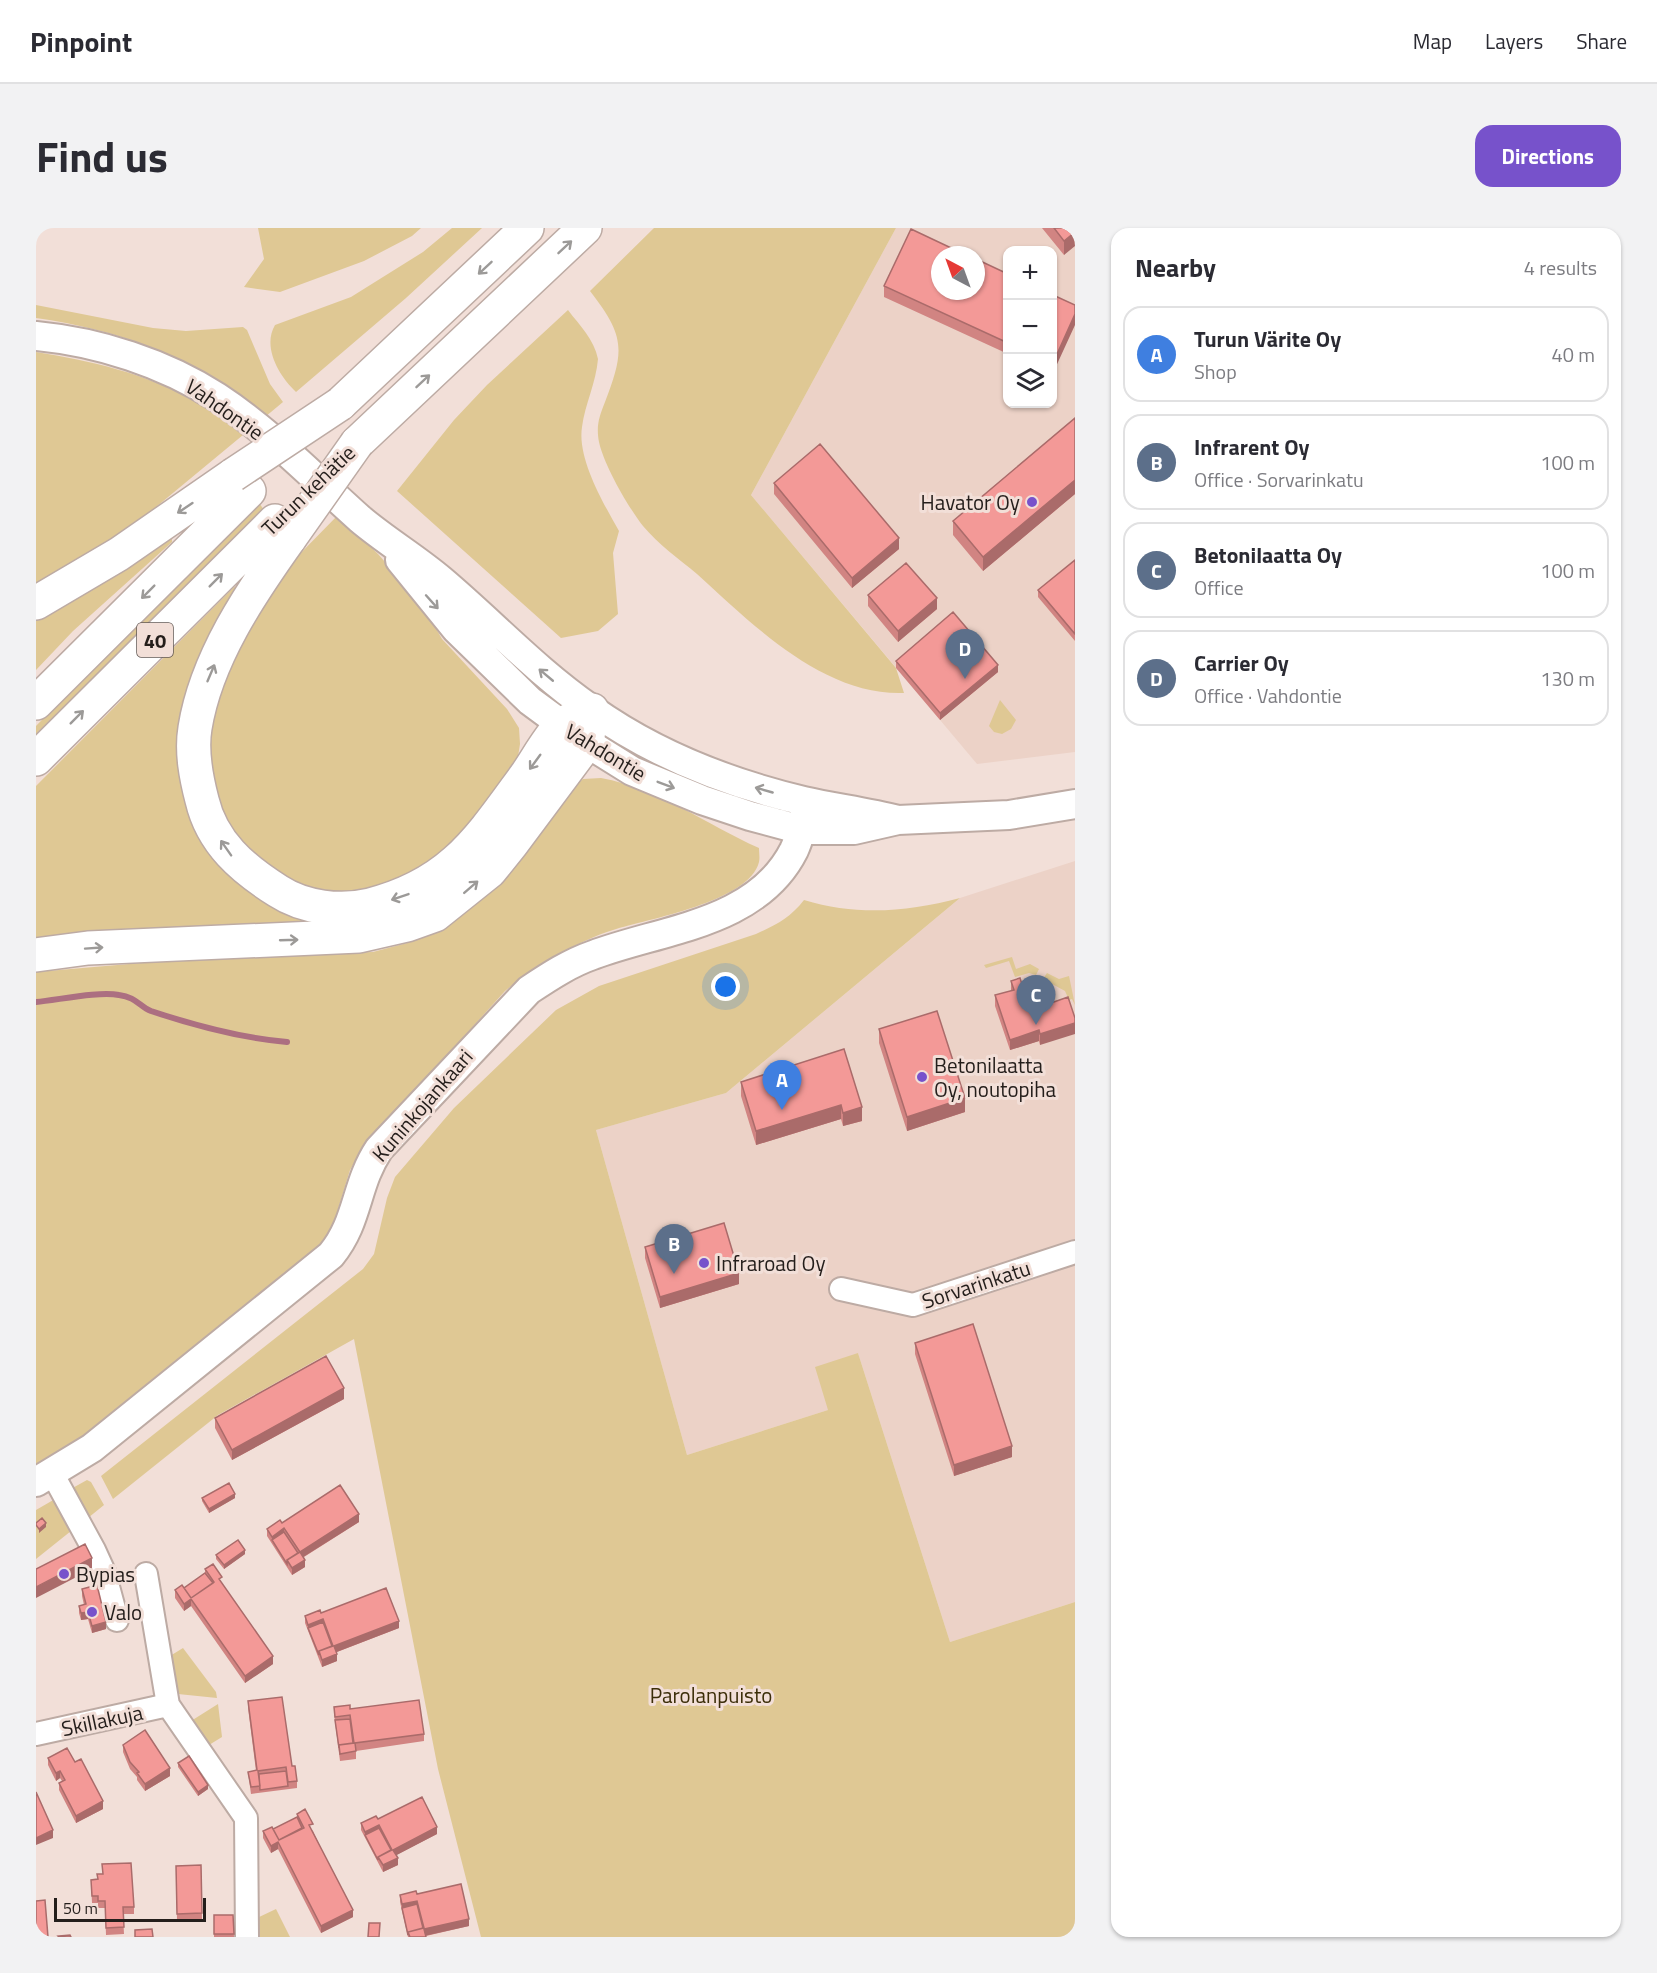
<!DOCTYPE html>
<meta charset="utf-8">
<style>
body{margin:0;font-family:"Titillium Web",sans-serif;background:#f2f2f3;color:#2b2b33}
.controls{position:absolute;right:18px;top:18px;display:grid;overflow:hidden;border-radius:12px;box-shadow:0 2px 4px #0004}
.controls button{width:54px;height:54px;display:grid;place-items:center;padding:0;border:0;border-bottom:2px solid #e1e1e2;background:#fff;color:#2b2b33;font:30px sans-serif}
.compass{position:absolute;left:895px;top:18px;width:54px;height:54px;border-radius:50%;background:#fff;box-shadow:0 2px 4px #0004;rotate:319deg}
.scale{position:absolute;left:18px;bottom:15px;width:152px;box-sizing:border-box;padding-left:6px;border:3px solid #241e1b;border-top:0;font-size:16px;line-height:21px;white-space:nowrap;color:#241e1b;-webkit-text-stroke:4px #f2dfd8;paint-order:stroke}
.you{position:absolute;left:690px;top:759px;width:21px;height:21px;margin:-15px;border:4px solid #fff;border-radius:50%;background:#1a73e8;box-shadow:0 0 0 9px #1a73e833}
.badge{display:grid;place-items:center;width:39px;height:39px;border-radius:50%;background:#7752cb;color:#fff;font-size:20px;font-weight:700}
.pin{position:absolute;translate:-50% -50px;filter:drop-shadow(0 2px 3px #0008)}
.pin::after{content:'';position:absolute;top:32px;width:21px;height:18px;background:inherit;clip-path:polygon(0 0,100% 0,50% 100%)}
.list{margin:0;padding:0;list-style:none}
h2{display:flex;justify-content:space-between;align-items:center;height:78px;margin:0;padding:0 24px;font-size:26px}
h2 small{font-size:20px;font-weight:400;color:#7c7c81}
.list li{display:grid;grid-template-columns:39px 1fr auto;gap:18px;align-items:center;box-sizing:border-box;height:96px;margin:0 12px 12px;padding:0 12px;border:2px solid #e1e1e2;border-radius:18px}
.list b{display:block;font-size:22px;white-space:nowrap}
.list p{margin:0;font-size:20px;white-space:nowrap;color:#7c7c81}
.list em{font-size:20px;font-style:normal;color:#7c7c81}
.icon{flex:none;width:33px;height:33px;fill:none;stroke:currentColor;stroke-width:2;stroke-linecap:round;stroke-linejoin:round}
.map{position:relative;flex:none;width:1039px;height:1709px;overflow:hidden;border-radius:18px}
header{display:flex;align-items:center;gap:36px;box-sizing:border-box;height:84px;padding:0 30px;background:#fff;border-bottom:2px solid #e1e1e2}
header strong{font-size:28px}
nav{display:flex;gap:33px;margin-inline-start:auto;font-size:21px}
.intro{display:flex;align-items:center;justify-content:space-between;box-sizing:border-box;height:144px;padding:0 36px}
h1{margin:0;font-size:42px}
.button{padding:15px 27px;border-radius:18px;background:#7752cb;color:#fff;font-size:21px;font-weight:700}
main{display:flex;gap:36px;padding:0 36px}
aside{flex:1;background:#fff;border-radius:18px;box-shadow:0 2px 4px #0004}
.map>svg:first-child{display:block}
.built{fill:#ecd2c7;fill-rule:evenodd}
.green{fill:#dfc894}
.lines{fill:none;stroke-linecap:round;stroke-linejoin:round}
.stream{stroke:#ac6f81;stroke-width:6}
.minor-casing{stroke:#bdaba4;stroke-width:26}
.tertiary-casing{stroke:#bdaba4;stroke-width:32}
.trunk-casing{stroke:#bdaba4;stroke-width:36}
.minor{stroke:#fff;stroke-width:22}
.tertiary{stroke:#fff;stroke-width:28}
.trunk{stroke:#fff;stroke-width:33}
.trunk-bridge-casing{stroke:#bdaba4;stroke-width:36;stroke-linecap:butt}
.trunk-bridge{stroke:#fff;stroke-width:33}
.wall{fill:#d18482}
.shaded-wall{fill:#aa6b6a}
.building{fill:#f39997;stroke:#aa6b6a;stroke-width:1.5}
.oneway{stroke:#9c9a98}
.poi-dot{fill:#7752cb;stroke:#f2dfd8;stroke-width:2}
.labels{text-anchor:middle;dominant-baseline:central;stroke-width:6;stroke-linejoin:round;paint-order:stroke}
.shield{fill:#f2dfd8;stroke:#625854;stroke-width:1.5}
.shield-label{font-size:20px;font-weight:bold;fill:#241e1b}
.street-label{font-size:21px;fill:#241e1b;stroke:#f2dfd8}
.poi-label{font-size:21px;fill:#241e1b;stroke:#f2dfd8;text-anchor:start}
.park-label{font-size:21px;fill:#3b2d08;stroke:#f2dfd8}
</style>
<header>
<strong>Pinpoint</strong>
<nav><a>Map</a><a>Layers</a><a>Share</a></nav>
</header>
<div class="intro"><h1>Find us</h1><a class="button">Directions</a></div>
<main>
<div class="map">
<svg width="1039" height="1709" viewBox="0 0 1039 1709">
<rect width="100%" height="100%" fill="#f2dfd8"/>
<path class="built" d="M860,0H1039V524L941,536L715,267ZM972,22H1017V176H972ZM904,27H940V63H904Z
M1039,633V1374L914,1414L822,1125L792,1182L651,1227L560,902L690,865L924,670Z"/>
<path class="green" d="M222,0H385L376,8L328,33L244,64L208,59L228,31Z
M416,0H446L370,70L260,164C243,148 226,119 239,97L315,69L387,24Z
M618,0H860L715,267L860,440L868,465C787,468 716,396 661,346C643,331 622,316 607,298C592,279 568,237 563,214C560,198 563,189 569,174C589,122 589,108 554,63Z
M0,77L117,100L150,103L207,99L211,102L234,156L247,174L229,189C165,131 85,102 0,90Z
M532,82C544,98 558,111 562,131C560,155 549,176 546,199C541,231 568,276 583,303L577,325L582,386L562,403L525,410L361,263L418,192L451,157Z
M0,124C55,133 109,145 158,173C175,182 191,196 207,207L79,313L0,362Z
M221,272L228,282L0,506V498Z
M302,287L342,326L386,376L406,411L471,481L483,500L484,516L481,535L399,639L324,669L268,662L233,645L184,591L167,503L212,396L255,335Z
M136,304V314L37,403L0,442V384Z
M204,357L153,456L144,498L189,638L362,689L0,716V558L198,359Z
M964,472L980,492L975,501L966,506L958,504L953,498Z
M565,550C624,561 669,596 723,620C723,624 724,630 723,634C713,674 611,691 577,702C539,714 500,738 469,763L325,923L314,942L292,1014L43,1214L0,1237V744L186,728L337,724L371,715L410,693L530,564L547,551Z
M924,670L690,865L560,902L651,1227L792,1182L779,1139L822,1125L914,1414L1039,1374V1709H445L402,1541L318,1111L182,1187L77,1271L65,1248L327,1041L338,1026L351,970L359,949L418,880L520,782L563,758L720,706C740,697 754,690 768,672C821,688 871,684 924,670Z
M976,729L980,741L994,736L1003,741L1000,747L993,745L979,749L973,733L950,740L948,737Z
M1011,745L1023,751L1033,748L1039,777L1036,771L1033,772L1029,763L1007,751Z
M51,1252L55,1254L68,1277L47,1294L33,1262Z
M19,1271L40,1299L0,1331V1282Z
M147,1420L180,1464L181,1470L142,1466L134,1428Z
M182,1476L186,1509L173,1517L155,1493Z
M240,1681L254,1709H220L221,1690Z"/>
<g class="lines">
<path class="stream" d="M0,774C22,772 63,763 83,767C100,769 104,779 115,783C160,798 204,810 251,814"/>
<g class="minor-casing">
<path id="minor" d="M805,1061L877,1077L1039,1024
M16,1245L58,1322L68,1344L81,1392
M110,1346L132,1477L210,1590L211,1709
M0,1506L132,1477"/>
</g>
<g class="tertiary-casing">
<path id="tertiary" d="M0,108C63,114 128,135 181,169C233,203 278,250 324,291C350,313 379,330 405,352C456,395 500,443 555,481C618,526 692,555 768,573C799,580 831,584 862,592
M364,332L420,401L494,473L551,515L596,543L666,572L714,588L766,602H818L862,592L973,587L1039,576
M0,1254L56,1220L295,1027C323,993 319,957 343,921L493,762C514,748 534,735 557,727C626,701 721,696 758,622C765,607 768,590 771,574"/>
</g>
<g class="trunk-casing">
<path id="trunk" d="M304,176L491,0
M321,215L549,0
M254,310C214,366 170,431 159,500C155,524 160,549 166,572C176,615 207,641 242,663C268,680 305,684 334,677C416,656 443,611 490,547C501,531 511,512 524,498C531,491 547,487 556,482
M0,375L83,326L197,247
M0,475L213,263
M0,531L239,293
M0,727L52,720L323,708L371,697L399,687L454,643L475,617L551,515L556,482"/>
</g>
<use href="#minor" class="minor"/>
<use href="#tertiary" class="tertiary"/>
<use href="#trunk" class="trunk"/>
<g class="trunk-bridge-casing">
<path id="trunk-bridge" d="M197,247L304,176
M254,310L321,215"/>
</g>
<use href="#trunk-bridge" class="trunk-bridge"/>
</g>
<path class="wall" d="M1006,0H1039L1028,27Z
M972,46V126L848,69V58Z
M1039,190V266L947,343L917,307V293Z
M738,255L863,321L816,360L738,266Z
M1039,332V413L1002,369V362Z
M832,367L901,381L862,414L832,378Z
M860,433L962,444L904,492L860,440Z
M975,753L992,776L1015,775L1004,817L1003,813L974,822L959,778V767L975,763Z
M843,801L929,884L871,903L843,815Z
M808,821L826,893L807,898L805,891L720,917L705,868V854Z
M609,1019L703,1056L624,1080L609,1030Z
M879,1115L976,1229L918,1248L879,1126Z
M308,1171L196,1232L179,1200V1190Z
M166,1270H199L173,1285L166,1273Z
M323,1294L268,1329L269,1339L256,1347L231,1308V1301L246,1295Z
M209,1326L188,1341L180,1331V1327Z
M169,1341L186,1355L237,1436L209,1455L155,1378L148,1383L139,1370V1362L148,1360L169,1345Z
M46,1361L70,1401L56,1405L52,1391L45,1392L43,1385V1378L48,1377L46,1368Z
M285,1385L363,1400L301,1424V1433L286,1439L269,1395V1388Z
M212,1473L256,1538L261,1553V1560L215,1566L212,1544L220,1543L212,1480Z
M298,1479L314,1481L388,1506V1513L320,1523V1531L304,1533L298,1486Z
M87,1517L134,1548L109,1563L101,1552V1549L94,1541L87,1524Z
M12,1530L39,1534L67,1581L40,1595L23,1562V1555L26,1553L24,1550L20,1553L12,1537Z
M142,1535L172,1561L162,1568L142,1539Z
M261,1586L277,1603L317,1689L285,1705L242,1621L235,1625L227,1610V1603L237,1601L261,1589Z
M342,1591L401,1606L360,1627L362,1637L347,1644L325,1602V1595Z
M165,1637L166,1692L141,1693L140,1638Z
M55,1652L98,1679V1686H87L88,1706L70,1707L69,1680H62V1675H56Z
M381,1666L433,1698L390,1708V1709H372L364,1674V1667Z
M178,1687H197L198,1709H178Z"/>
<path class="shaded-wall" d="M1039,4V18L1028,27V13Z
M1039,86V97L1017,145V135Z
M1039,252V266L947,343V329Z
M863,310V321L816,360V350Z
M901,370V381L862,414V403Z
M962,437V444L904,492V485Z
M1039,795V806L1004,817V806Z
M1003,802V813L974,822V812Z
M929,870V884L871,903V889Z
M805,877V891L720,917V903Z
M826,879V893L807,898V885Z
M703,1045V1056L624,1080V1069Z
M308,1160V1171L196,1232V1222Z
M976,1218V1229L918,1248V1237Z
M199,1266V1270L173,1285V1281Z
M323,1286V1294L264,1331V1324Z
M10,1295V1299L3,1305V1301Z
M248,1300V1307L236,1312V1309Z
M209,1322V1326L188,1341V1337Z
M56,1330V1341L0,1370V1359Z
M269,1332V1339L256,1347V1340Z
M155,1371V1378L148,1383V1376Z
M52,1384V1391L45,1392V1385Z
M287,1391V1398L272,1400V1397Z
M363,1393V1400L298,1425V1418Z
M70,1394V1401L56,1405V1398Z
M301,1426V1433L286,1439V1432Z
M237,1428V1436L209,1455V1448Z
M134,1540V1548L109,1563V1556Z
M24,1543V1550L20,1553V1545Z
M172,1557V1561L162,1568V1564Z
M67,1573V1581L40,1595V1588Z
M343,1597V1604L329,1607V1604Z
M401,1599V1606L357,1629V1622Z
M17,1602V1610L0,1617V1610Z
M242,1614V1621L235,1625V1618Z
M362,1630V1637L347,1644V1637Z
M381,1673V1680H366V1683V1676Z
M317,1682V1689L285,1705V1698Z
M433,1691V1698L388,1708V1701Z"/>
<path class="building" d="M1018,0H1039V4L1028,13Z
M875,1L930,27H904V63H940V31L972,46V115L848,58Z
M1017,67L1039,77V86L1017,135Z
M1039,190V252L947,329L917,293Z
M784,216L863,310L816,350L738,255Z
M1039,332V406L1002,362Z
M870,335L901,370L862,403L832,367Z
M917,384L962,437L904,485L860,433Z
M984,750L992,776L1013,769L1015,775L1032,769L1039,790V795L1004,806L1003,802L974,812L959,767L978,762L975,753Z
M901,783L929,870L871,889L843,801Z
M808,821L826,879L807,885L805,877L720,903L705,854Z
M688,995L703,1045L624,1069L609,1019Z
M937,1096L976,1218L918,1237L879,1115Z
M290,1128L308,1160L196,1222L179,1190Z
M193,1255L199,1266L173,1281L166,1270Z
M304,1257L323,1286L264,1324L269,1332L256,1340L251,1332L264,1324L248,1300L236,1309L231,1301L244,1292L246,1295Z
M6,1290L10,1295L3,1301L0,1297V1295Z
M248,1304L262,1325L251,1332V1336L236,1312Z
M202,1312L209,1322L188,1337L180,1327Z
M49,1316L56,1330L0,1359V1341Z
M177,1336L186,1349L183,1351L237,1428L209,1448L155,1371L148,1376L139,1362L146,1357L155,1370L178,1354L169,1341Z
M169,1345L177,1355L155,1370L148,1360Z
M61,1357L70,1394L56,1398L52,1384L45,1385L43,1378L50,1376L46,1361Z
M350,1360L363,1393L298,1418L301,1426L286,1432L283,1423L297,1418L287,1391L272,1397L269,1388L284,1382L285,1385Z
M287,1394L296,1418L283,1423V1427L272,1400Z
M246,1469L256,1538H259L261,1553L252,1554L250,1539L222,1543L224,1558L215,1559L212,1544L221,1542L212,1473Z
M383,1472L388,1506L319,1515L320,1523L304,1526L303,1517L318,1515L314,1487L299,1489L298,1479L314,1477V1481Z
M314,1491L317,1515L303,1517V1520L299,1492Z
M109,1502L134,1540L109,1556L101,1545L103,1544L94,1534L87,1517Z
M31,1520L39,1534L45,1531L67,1573L40,1588L23,1555L29,1552L24,1543L20,1545L12,1530Z
M153,1528L172,1557L162,1564L142,1535Z
M250,1543L252,1558L224,1562L223,1546Z
M0,1564L17,1602L0,1610Z
M386,1569L401,1599L357,1622L362,1630L347,1637L342,1629L356,1622L343,1597L329,1604L325,1595L340,1588L342,1591Z
M269,1581L277,1596L273,1597L317,1682L285,1698L242,1614L235,1618L227,1603L236,1599L243,1612L268,1600L261,1586Z
M261,1589L266,1600L243,1612L237,1601Z
M343,1600L355,1622L342,1629V1632L329,1607Z
M95,1635L98,1679H87L88,1699L70,1700L69,1673H62V1668H56L55,1652L62,1651L61,1646H67L66,1636Z
M165,1637L166,1685L141,1686L140,1638Z
M425,1656L433,1691L388,1701L390,1709H374L372,1704L388,1700L381,1673L366,1676L364,1667L380,1663L381,1666Z
M9,1672L12,1709H0V1673Z
M381,1676L387,1700L372,1704V1707L366,1680Z
M178,1687H197L198,1706H178Z
M333,1695H344L343,1709H332Z
M116,1701L117,1709H99V1702Z
M34,1707L35,1709H23L22,1708Z"/>
<defs><path id="oneway-shaft" d="M-6 0H5M1.5-3L5.5 0L1.5 3" fill="none" stroke-width="1.6" stroke-linecap="round" stroke-linejoin="round" transform="scale(1.5)"/></defs>
<g class="oneway">
<use href="#oneway-shaft" transform="translate(529 19) rotate(-43)"/>
<use href="#oneway-shaft" transform="translate(449 40) rotate(137)"/>
<use href="#oneway-shaft" transform="translate(387 153) rotate(-43)"/>
<use href="#oneway-shaft" transform="translate(149 280) rotate(146)"/>
<use href="#oneway-shaft" transform="translate(180 352) rotate(-45)"/>
<use href="#oneway-shaft" transform="translate(112 364) rotate(135)"/>
<use href="#oneway-shaft" transform="translate(396 374) rotate(48)"/>
<use href="#oneway-shaft" transform="translate(175 445) rotate(-67)"/>
<use href="#oneway-shaft" transform="translate(510 447) rotate(-140)"/>
<use href="#oneway-shaft" transform="translate(41 489) rotate(-45)"/>
<use href="#oneway-shaft" transform="translate(499 534) rotate(126)"/>
<use href="#oneway-shaft" transform="translate(630 557) rotate(21)"/>
<use href="#oneway-shaft" transform="translate(728 562) rotate(-164)"/>
<use href="#oneway-shaft" transform="translate(190 620) rotate(-125)"/>
<use href="#oneway-shaft" transform="translate(435 659) rotate(-41)"/>
<use href="#oneway-shaft" transform="translate(364 669) rotate(161)"/>
<use href="#oneway-shaft" transform="translate(253 712) rotate(-2)"/>
<use href="#oneway-shaft" transform="translate(58 720) rotate(-4)"/>
</g>
<g class="poi-dot">
<circle cx="996" cy="274" r="6"/>
<circle cx="886" cy="849" r="6"/>
<circle cx="668" cy="1035" r="6"/>
<circle cx="28" cy="1346" r="6"/>
<circle cx="56" cy="1384" r="6"/>
</g>
<g class="labels">
<rect class="shield" x="101" y="395" width="36" height="34" rx="4.5"/>
<g class="shield-label">
<text x="119" y="412">40</text>
</g>
<g class="street-label">
<text transform="translate(189 181) rotate(35)">Vahdontie</text>
<text transform="translate(272 262) rotate(-44)">Turun kehätie</text>
<text transform="translate(570 524) rotate(31)">Vahdontie</text>
<text transform="translate(386 877) rotate(-49)">Kuninkojankaari</text>
<text transform="translate(940 1056) rotate(-18)">Sorvarinkatu</text>
<text transform="translate(66 1492) rotate(-12)">Skillakuja</text>
</g>
<g class="poi-label">
<text x="984" y="274" text-anchor="end">Havator Oy</text>
<text x="898" y="837">Betonilaatta<tspan x="898" dy="24">Oy, noutopiha</tspan></text>
<text x="680" y="1035">Infraroad Oy</text>
<text x="40" y="1346">Bypias</text>
<text x="68" y="1384">Valo</text>
</g>
<g class="park-label">
<text x="675" y="1467">Parolanpuisto</text>
</g>
</g>
</svg>
<div class="controls">
<button>+</button>
<button>−</button>
<button><svg class="icon" aria-label="layers" viewBox="0 0 24 24"><path d="M12 4l9 5-9 5-9-5zM3 14l9 5 9-5"/></svg></button>
</div>
<svg class="compass" viewBox="-18 -18 36 36"><path d="M0-13l5 13h-10z" fill="#e53935"/><path d="M0 13l5-13h-10z" fill="#7c7c81"/></svg>
<div class="scale">50 m</div>
<div class="you"></div>
<div class="pin badge" style="left:746px;top:882px;background:#3f7fe0">A</div>
<div class="pin badge" style="left:638px;top:1046px;background:#5c6f8a">B</div>
<div class="pin badge" style="left:1000px;top:797px;background:#5c6f8a">C</div>
<div class="pin badge" style="left:929px;top:451px;background:#5c6f8a">D</div>
</div>
<aside>
<h2>Nearby<small>4 results</small></h2>
<ul class="list">
<li><span class="badge" style="background:#3f7fe0">A</span><div><b>Turun Värite Oy</b><p>Shop</p></div><em>40 m</em></li>
<li><span class="badge" style="background:#5c6f8a">B</span><div><b>Infrarent Oy</b><p>Office · Sorvarinkatu</p></div><em>100 m</em></li>
<li><span class="badge" style="background:#5c6f8a">C</span><div><b>Betonilaatta Oy</b><p>Office</p></div><em>100 m</em></li>
<li><span class="badge" style="background:#5c6f8a">D</span><div><b>Carrier Oy</b><p>Office · Vahdontie</p></div><em>130 m</em></li>
</ul>
</aside>
</main>
